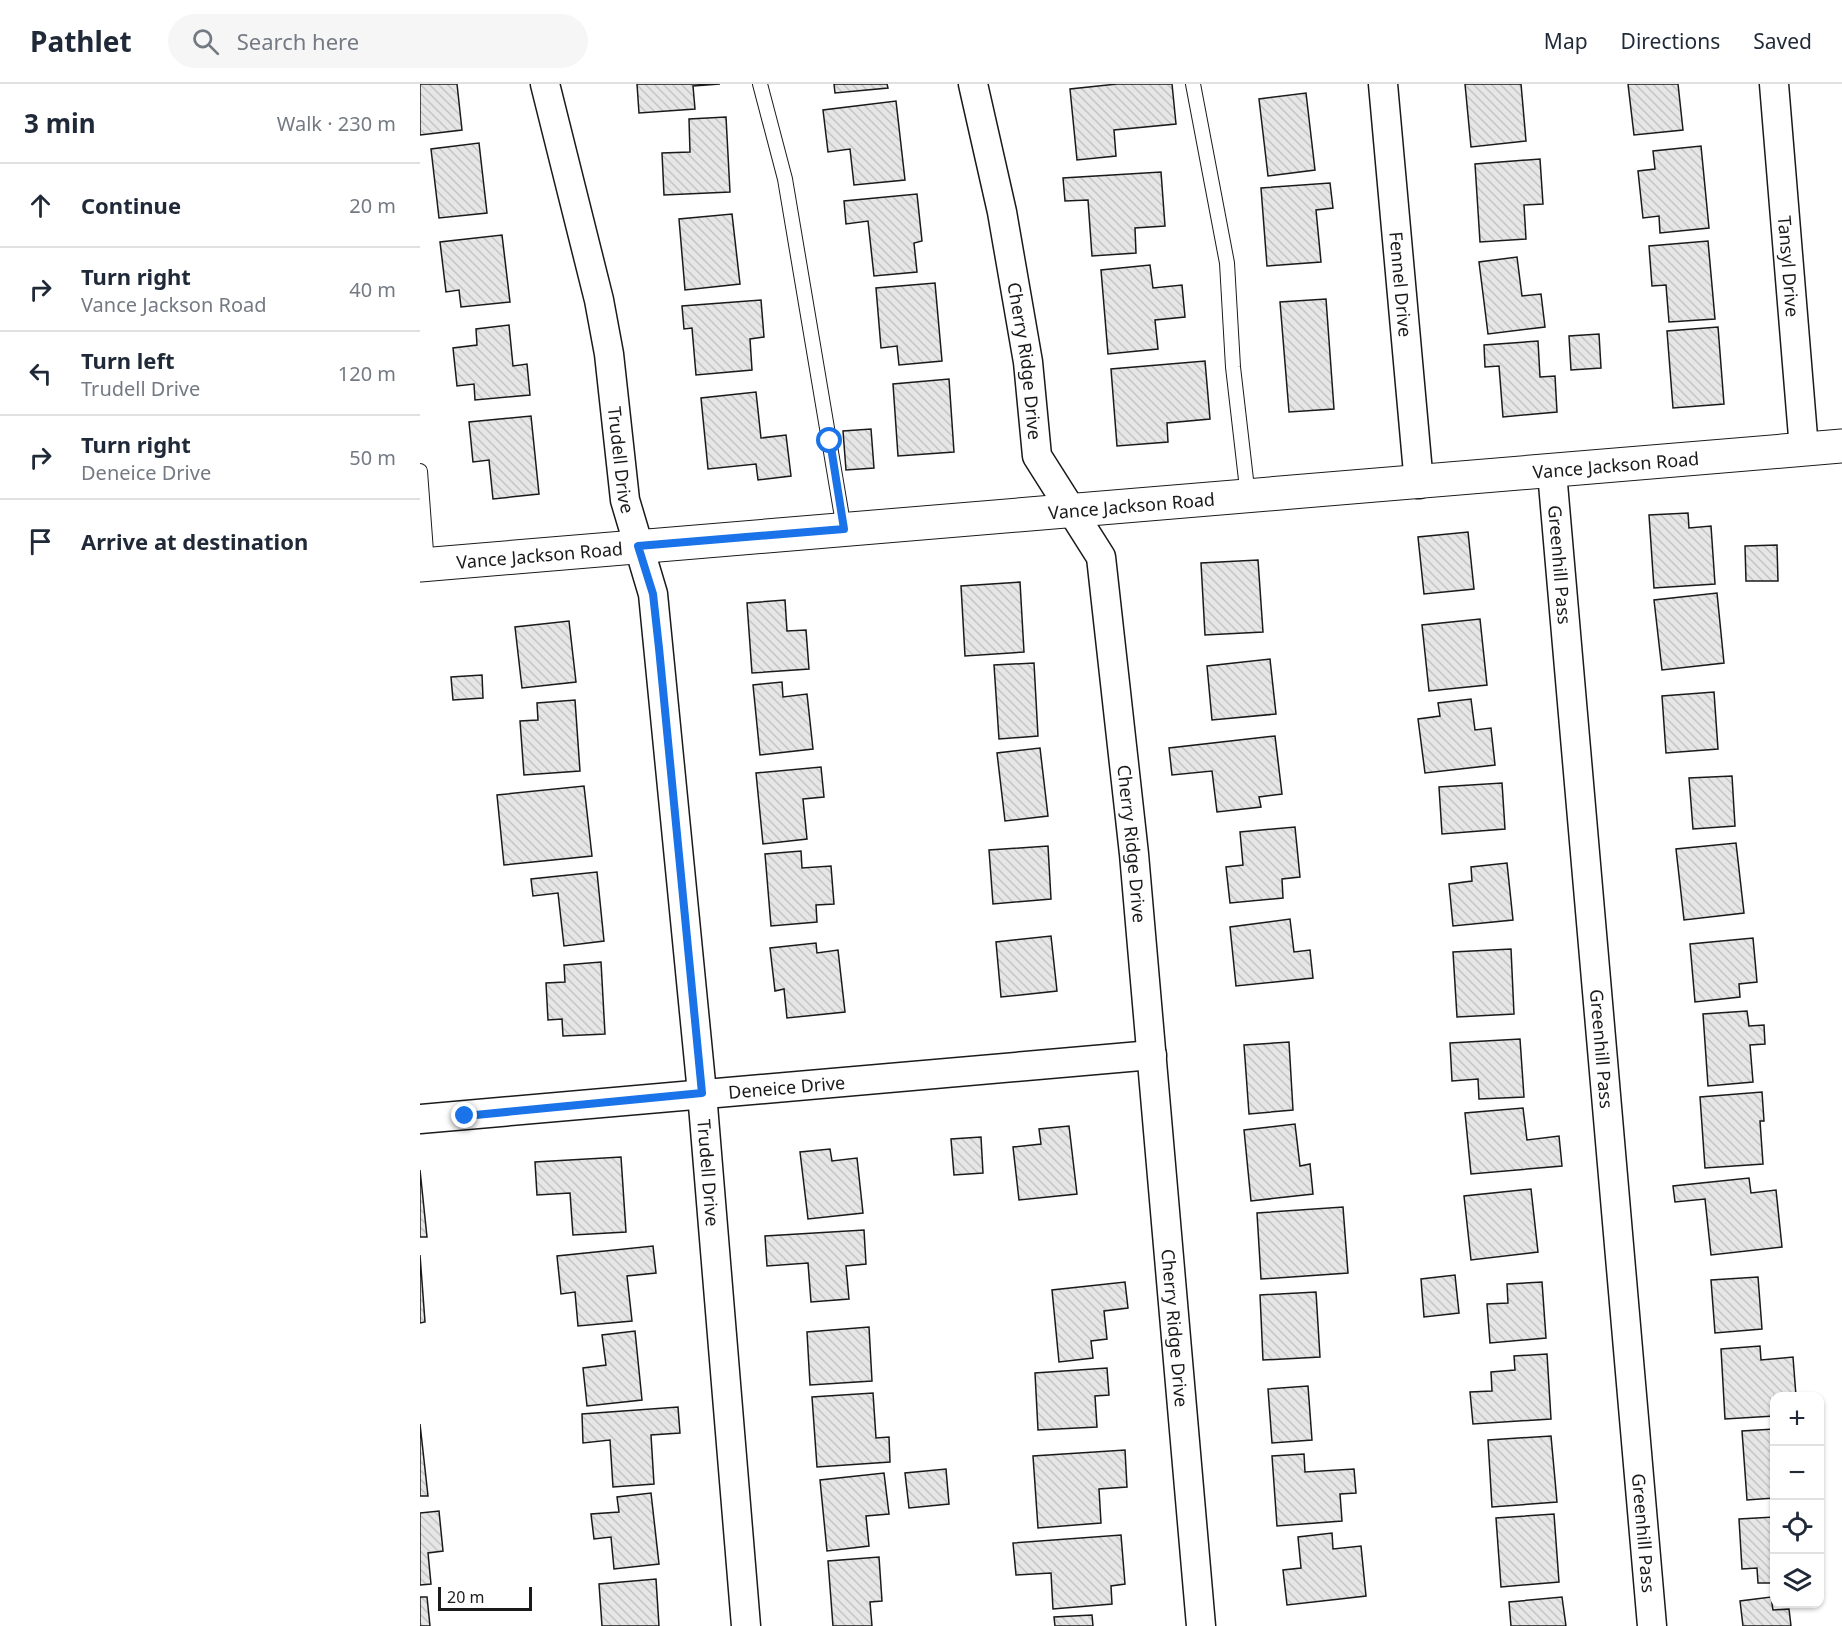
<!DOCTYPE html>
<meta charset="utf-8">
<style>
body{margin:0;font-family:"Noto Sans",sans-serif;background:#f6f6f7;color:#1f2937}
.controls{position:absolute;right:18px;bottom:18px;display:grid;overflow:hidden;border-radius:12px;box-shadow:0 2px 4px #0004}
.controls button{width:54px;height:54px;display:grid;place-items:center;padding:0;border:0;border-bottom:2px solid #e0e1e3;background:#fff;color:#1f2937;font:30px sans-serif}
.scale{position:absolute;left:18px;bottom:15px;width:94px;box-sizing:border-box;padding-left:6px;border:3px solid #1a1a1a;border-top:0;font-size:16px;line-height:21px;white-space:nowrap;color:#1a1a1a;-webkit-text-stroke:4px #fff;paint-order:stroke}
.stop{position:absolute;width:18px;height:18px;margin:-14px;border:4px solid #1a73e8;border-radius:50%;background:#fff}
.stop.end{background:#1a73e8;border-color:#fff;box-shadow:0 2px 6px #0008}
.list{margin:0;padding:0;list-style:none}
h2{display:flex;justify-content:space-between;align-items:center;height:78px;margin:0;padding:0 24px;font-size:26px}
h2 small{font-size:20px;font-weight:400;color:#747a83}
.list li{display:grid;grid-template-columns:39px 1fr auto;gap:18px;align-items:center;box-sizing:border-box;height:84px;padding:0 24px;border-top:2px solid #e0e1e3}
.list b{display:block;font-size:22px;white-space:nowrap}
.list p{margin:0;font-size:20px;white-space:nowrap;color:#747a83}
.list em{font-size:20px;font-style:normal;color:#747a83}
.icon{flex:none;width:33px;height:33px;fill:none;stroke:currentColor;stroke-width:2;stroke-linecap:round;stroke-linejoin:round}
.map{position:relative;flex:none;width:1422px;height:1542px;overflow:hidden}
header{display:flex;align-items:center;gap:36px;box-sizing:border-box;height:84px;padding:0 30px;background:#fff;border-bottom:2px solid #e0e1e3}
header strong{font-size:28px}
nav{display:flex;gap:33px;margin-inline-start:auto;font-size:21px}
.search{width:420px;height:54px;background:#f6f6f7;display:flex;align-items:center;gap:15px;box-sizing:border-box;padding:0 21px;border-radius:33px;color:#747a83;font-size:22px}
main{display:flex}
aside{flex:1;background:#fff}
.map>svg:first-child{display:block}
.building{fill:url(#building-back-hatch);stroke:#1a1a1a;stroke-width:1.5}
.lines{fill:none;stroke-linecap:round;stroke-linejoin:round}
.lane-casing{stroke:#1a1a1a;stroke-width:16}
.street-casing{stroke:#1a1a1a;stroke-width:31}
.secondary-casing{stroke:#1a1a1a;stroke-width:35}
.lane{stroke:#fff;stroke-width:14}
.street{stroke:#fff;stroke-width:28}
.secondary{stroke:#fff;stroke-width:33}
.route{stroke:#1a73e8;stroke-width:8}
.labels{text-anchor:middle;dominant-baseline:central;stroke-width:4.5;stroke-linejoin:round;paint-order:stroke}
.street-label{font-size:18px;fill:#1a1a1a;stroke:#fff}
</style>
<header>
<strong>Pathlet</strong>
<div class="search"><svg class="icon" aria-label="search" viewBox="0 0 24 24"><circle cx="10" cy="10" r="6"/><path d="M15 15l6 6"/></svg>Search here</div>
<nav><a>Map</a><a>Directions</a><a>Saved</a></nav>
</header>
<main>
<aside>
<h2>3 min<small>Walk · 230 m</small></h2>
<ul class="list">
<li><svg class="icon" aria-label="ahead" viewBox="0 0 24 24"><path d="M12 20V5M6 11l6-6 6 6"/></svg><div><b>Continue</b></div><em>20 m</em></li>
<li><svg class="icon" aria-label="right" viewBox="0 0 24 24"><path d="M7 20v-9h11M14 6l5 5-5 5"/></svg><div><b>Turn right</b><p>Vance Jackson Road</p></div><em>40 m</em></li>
<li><svg class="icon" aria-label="left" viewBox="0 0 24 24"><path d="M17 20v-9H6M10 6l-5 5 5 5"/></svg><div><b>Turn left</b><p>Trudell Drive</p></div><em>120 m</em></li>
<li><svg class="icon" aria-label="right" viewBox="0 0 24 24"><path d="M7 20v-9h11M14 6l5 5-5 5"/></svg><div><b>Turn right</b><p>Deneice Drive</p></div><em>50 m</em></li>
<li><svg class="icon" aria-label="arrive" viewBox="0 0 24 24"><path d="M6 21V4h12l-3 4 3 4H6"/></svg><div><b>Arrive at destination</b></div></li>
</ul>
</aside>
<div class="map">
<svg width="1422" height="1542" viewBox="0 0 1422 1542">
<defs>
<pattern id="building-back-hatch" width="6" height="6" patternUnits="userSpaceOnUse" patternTransform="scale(1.5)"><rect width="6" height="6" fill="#e6e6e6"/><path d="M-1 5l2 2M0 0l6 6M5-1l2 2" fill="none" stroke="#c5c5c5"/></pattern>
</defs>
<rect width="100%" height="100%" fill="#fff"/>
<path class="building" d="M0,0H37L42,46L0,51Z
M217,0H300L273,2L275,25L219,29Z
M414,0H467L468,4L415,9Z
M697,0H752L756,40L694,46L696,72L657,76L650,5Z
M1045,0H1101L1106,57L1051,63Z
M1208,0H1258L1263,46L1214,51Z
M886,9L895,86L848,92L839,15Z
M476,17L485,96L434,101L430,65L408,68L403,26Z
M306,33L310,108L244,111L242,69L270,68L269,35Z
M59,59L67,129L19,134L11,65Z
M1281,62L1289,144L1240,149L1239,132L1223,134L1218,87L1235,85L1233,67Z
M1120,75L1123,120L1104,121L1106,155L1060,158L1055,80Z
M741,88L745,142L715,144L716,169L672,172L668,116L645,117L643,94Z
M910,99L913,124L896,126L901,178L847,182L841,104Z
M497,110L502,157L494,159L497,188L454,192L448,137L426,140L424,117Z
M312,130L320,200L265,206L259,135Z
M82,151L90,218L41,223L39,206L26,208L20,158Z
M1288,157L1295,235L1249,238L1246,201L1232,202L1229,162Z
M1097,173L1102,212L1121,210L1125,243L1068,250L1059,178Z
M730,181L733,204L762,201L765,233L735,236L738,265L688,270L681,186Z
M515,199L522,277L479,281L477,262L461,264L456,204Z
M906,215L914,325L869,328L860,218Z
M341,216L344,253L330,255L332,286L276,291L272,244L264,245L262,222Z
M89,241L93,282L107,280L110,311L55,316L54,300L37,302L33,264L57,261L56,245Z
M1298,243L1304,320L1253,324L1247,247Z
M1179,250L1181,284L1151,286L1149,252Z
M1118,257L1120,293L1135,292L1137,328L1083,333L1079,282L1065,283L1064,261Z
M785,277L790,335L747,339L748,358L697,362L691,285Z
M529,295L534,368L478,372L473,300Z
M336,308L341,354L366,351L371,392L338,396L336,380L288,385L281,314Z
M111,332L119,410L73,415L69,376L53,378L49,338Z
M451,345L454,384L426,386L423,347Z
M1268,429L1269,444L1291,442L1295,500L1234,504L1229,431Z
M1048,448L1054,505L1004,510L998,453Z
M1357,461L1358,497H1326L1325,462Z
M838,476L843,548L785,551L781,479Z
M600,498L604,568L545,572L541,502Z
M1297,509L1304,579L1242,586L1234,516Z
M365,516L367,547L386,546L389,585L332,589L327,519Z
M1060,535L1067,601L1009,607L1002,541Z
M149,537L156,598L102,604L95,543Z
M850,575L856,630L792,636L787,582Z
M614,579L618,652L579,655L574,581Z
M62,591L63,614L33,616L31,593Z
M362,598L363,613L387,610L393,665L340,671L333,601Z
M1294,608L1298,665L1246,669L1242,612Z
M1051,615L1055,646L1071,644L1075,681L1005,689L998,635L1020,632L1018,619Z
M155,616L160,687L104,691L100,637L118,636L117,619Z
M855,652L862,710L839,713L841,723L797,728L792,687L752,691L749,664Z
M620,664L628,732L585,737L577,669Z
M401,683L404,713L383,715L387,755L343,760L336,689Z
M1312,692L1315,742L1273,745L1269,694Z
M1082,699L1085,745L1022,750L1019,703Z
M164,702L172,772L84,781L77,711Z
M875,743L880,793L862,795L863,814L810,819L806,783L823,781L820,748Z
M1316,759L1324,829L1264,836L1256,765Z
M628,762L631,815L573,820L569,766Z
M381,767L382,784L411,782L414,820L396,821L397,838L351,842L345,770Z
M1087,779L1093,836L1033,842L1029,800L1052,797L1051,783Z
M177,788L184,857L144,862L138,809L113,812L111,795Z
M870,835L874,868L890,866L893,894L816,902L810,843Z
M631,852L637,907L581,913L576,858Z
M1333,854L1337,898L1319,900L1320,913L1275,918L1270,860Z
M396,859L397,869L418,866L425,928L367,934L364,905L355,907L350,864Z
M1091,865L1094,930L1037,933L1033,868Z
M181,878L185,950L143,952L142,935L128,936L126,899L145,898L144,881Z
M1327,927L1329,942L1344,941L1345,960L1330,961L1333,998L1288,1002L1283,930Z
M1100,955L1104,1013L1059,1015L1058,995L1032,997L1030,959Z
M869,958L873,1026L829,1030L824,961Z
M1342,1008L1344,1037H1340L1343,1080L1285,1084L1280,1013Z
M1103,1024L1107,1056L1139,1052L1142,1082L1051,1090L1045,1029Z
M875,1040L880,1082L890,1080L893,1110L831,1117L824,1046Z
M649,1042L657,1110L599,1116L593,1063L621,1060L619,1045Z
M561,1053L563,1089L534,1091L531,1055Z
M410,1065L412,1077L437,1074L443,1129L388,1135L380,1068Z
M201,1073L206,1148L153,1151L150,1109L117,1111L115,1078Z
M0,1086L7,1153H0Z
M1329,1094L1331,1109L1356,1106L1362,1163L1291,1171L1285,1115L1255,1118L1253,1102Z
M1111,1105L1118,1168L1051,1176L1044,1112Z
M923,1123L928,1189L841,1195L837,1129Z
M444,1146L446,1180L426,1182L429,1215L391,1218L388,1179L347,1182L345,1152Z
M233,1162L236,1189L207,1192L212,1237L158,1242L155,1208L141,1210L137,1172Z
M0,1171L5,1238L0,1239Z
M1035,1191L1039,1229L1004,1233L1001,1195Z
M1338,1193L1342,1245L1295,1249L1291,1196Z
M705,1198L708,1224L684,1227L687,1255L671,1257L673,1274L639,1278L632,1206Z
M1122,1198L1126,1254L1070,1259L1067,1220L1088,1219L1087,1200Z
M896,1208L900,1273L843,1276L840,1211Z
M449,1243L452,1297L390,1301L387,1248Z
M215,1247L222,1316L167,1322L163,1284L186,1281L182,1251Z
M1340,1262L1341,1276L1373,1273L1376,1312H1354V1332L1305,1335L1301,1265Z
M1127,1270L1131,1335L1053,1340L1050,1308L1072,1307L1071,1288L1095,1286L1094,1272Z
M687,1284L689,1311L675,1312L677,1343L618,1346L615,1289Z
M888,1302L892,1356L852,1359L848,1305Z
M453,1309L456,1354L469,1353L470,1378L397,1383L392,1313Z
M258,1323L260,1349L231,1351L234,1400L193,1403L190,1356L163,1359L162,1330Z
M0,1340L8,1412H0Z
M1354,1345V1414L1327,1416L1322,1347Z
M1131,1352L1137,1418L1072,1423L1068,1356Z
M705,1366L707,1403L679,1405L681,1439L618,1444L613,1372Z
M884,1370L885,1388L934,1385L936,1409L920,1410L922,1437L857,1442L852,1372Z
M526,1385L529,1420L489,1424L485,1389Z
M464,1389L469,1430L446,1432L449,1462L407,1467L400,1396Z
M231,1409L239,1480L194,1485L191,1453L174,1455L171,1430L199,1428L197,1413Z
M19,1427L23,1467L8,1469L11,1500L0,1501V1429Z
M1134,1430L1139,1498L1081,1503L1076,1434Z
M1354,1433V1499H1338L1337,1484L1322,1485L1319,1435Z
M912,1449L913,1465L941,1462L946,1512L867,1521L863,1486L881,1484L878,1453Z
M701,1451L705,1500L691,1502L692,1520L633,1525L631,1489L596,1491L593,1459Z
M459,1473L462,1517L450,1518L452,1542H413L408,1477Z
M236,1495L239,1542H182L179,1500Z
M0,1513H7L10,1542H0Z
M1142,1513L1146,1542H1091L1089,1518Z
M1351,1513L1353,1526L1369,1525L1371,1542H1323L1320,1517Z
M672,1531L673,1542H635L634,1533Z"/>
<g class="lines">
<g class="lane-casing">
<path id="lane" d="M340,0L365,95L424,445
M773,0L807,179L813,283L828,413
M0,387L7,481"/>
</g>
<g class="street-casing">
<g id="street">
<path id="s1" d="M125,0L179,216L189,270L205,416L233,510L282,1009L326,1542"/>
<path id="s2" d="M553,0L582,128L608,278L617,372L681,473L714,770L781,1542"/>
<path id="s3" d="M963,0L999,400"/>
<path id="s4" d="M1354,0L1384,365"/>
<path id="s5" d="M1132,388L1232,1542"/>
<path id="s6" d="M0,1035L732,971"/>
</g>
</g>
<g class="secondary-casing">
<g id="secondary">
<path id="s7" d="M0,481L1422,362"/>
</g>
</g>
<use href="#lane" class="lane"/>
<use href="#street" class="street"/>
<use href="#secondary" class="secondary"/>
</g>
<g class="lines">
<path class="route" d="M45,1032L282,1009L239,564L233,510L218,462L424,445L410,357"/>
</g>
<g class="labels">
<g class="street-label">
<text stroke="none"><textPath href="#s4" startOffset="183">Tansyl Drive</textPath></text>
<text stroke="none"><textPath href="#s3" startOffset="201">Fennel Drive</textPath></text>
<text stroke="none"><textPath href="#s2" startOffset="282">Cherry Ridge Drive</textPath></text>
<text stroke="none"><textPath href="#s1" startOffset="384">Trudell Drive</textPath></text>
<text stroke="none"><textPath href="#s7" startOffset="1200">Vance Jackson Road</textPath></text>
<text stroke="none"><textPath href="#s7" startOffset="714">Vance Jackson Road</textPath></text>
<text stroke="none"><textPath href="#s7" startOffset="120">Vance Jackson Road</textPath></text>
<text stroke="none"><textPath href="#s5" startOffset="93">Greenhill Pass</textPath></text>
<text stroke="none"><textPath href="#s2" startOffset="786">Cherry Ridge Drive</textPath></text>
<text stroke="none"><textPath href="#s5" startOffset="579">Greenhill Pass</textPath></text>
<text stroke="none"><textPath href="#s6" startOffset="368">Deneice Drive</textPath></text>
<text stroke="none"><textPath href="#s1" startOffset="1104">Trudell Drive</textPath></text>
<text stroke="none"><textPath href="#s2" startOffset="1272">Cherry Ridge Drive</textPath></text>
<text stroke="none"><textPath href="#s5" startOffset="1065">Greenhill Pass</textPath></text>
</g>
</g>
</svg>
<div class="controls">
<button>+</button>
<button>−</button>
<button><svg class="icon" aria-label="locate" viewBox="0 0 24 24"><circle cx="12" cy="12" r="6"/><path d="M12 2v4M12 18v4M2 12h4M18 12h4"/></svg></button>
<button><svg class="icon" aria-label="layers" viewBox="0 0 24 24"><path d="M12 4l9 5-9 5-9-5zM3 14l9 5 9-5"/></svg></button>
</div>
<div class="scale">20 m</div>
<div class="stop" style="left:410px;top:357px"></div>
<div class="stop end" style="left:45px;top:1032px"></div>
</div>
</main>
